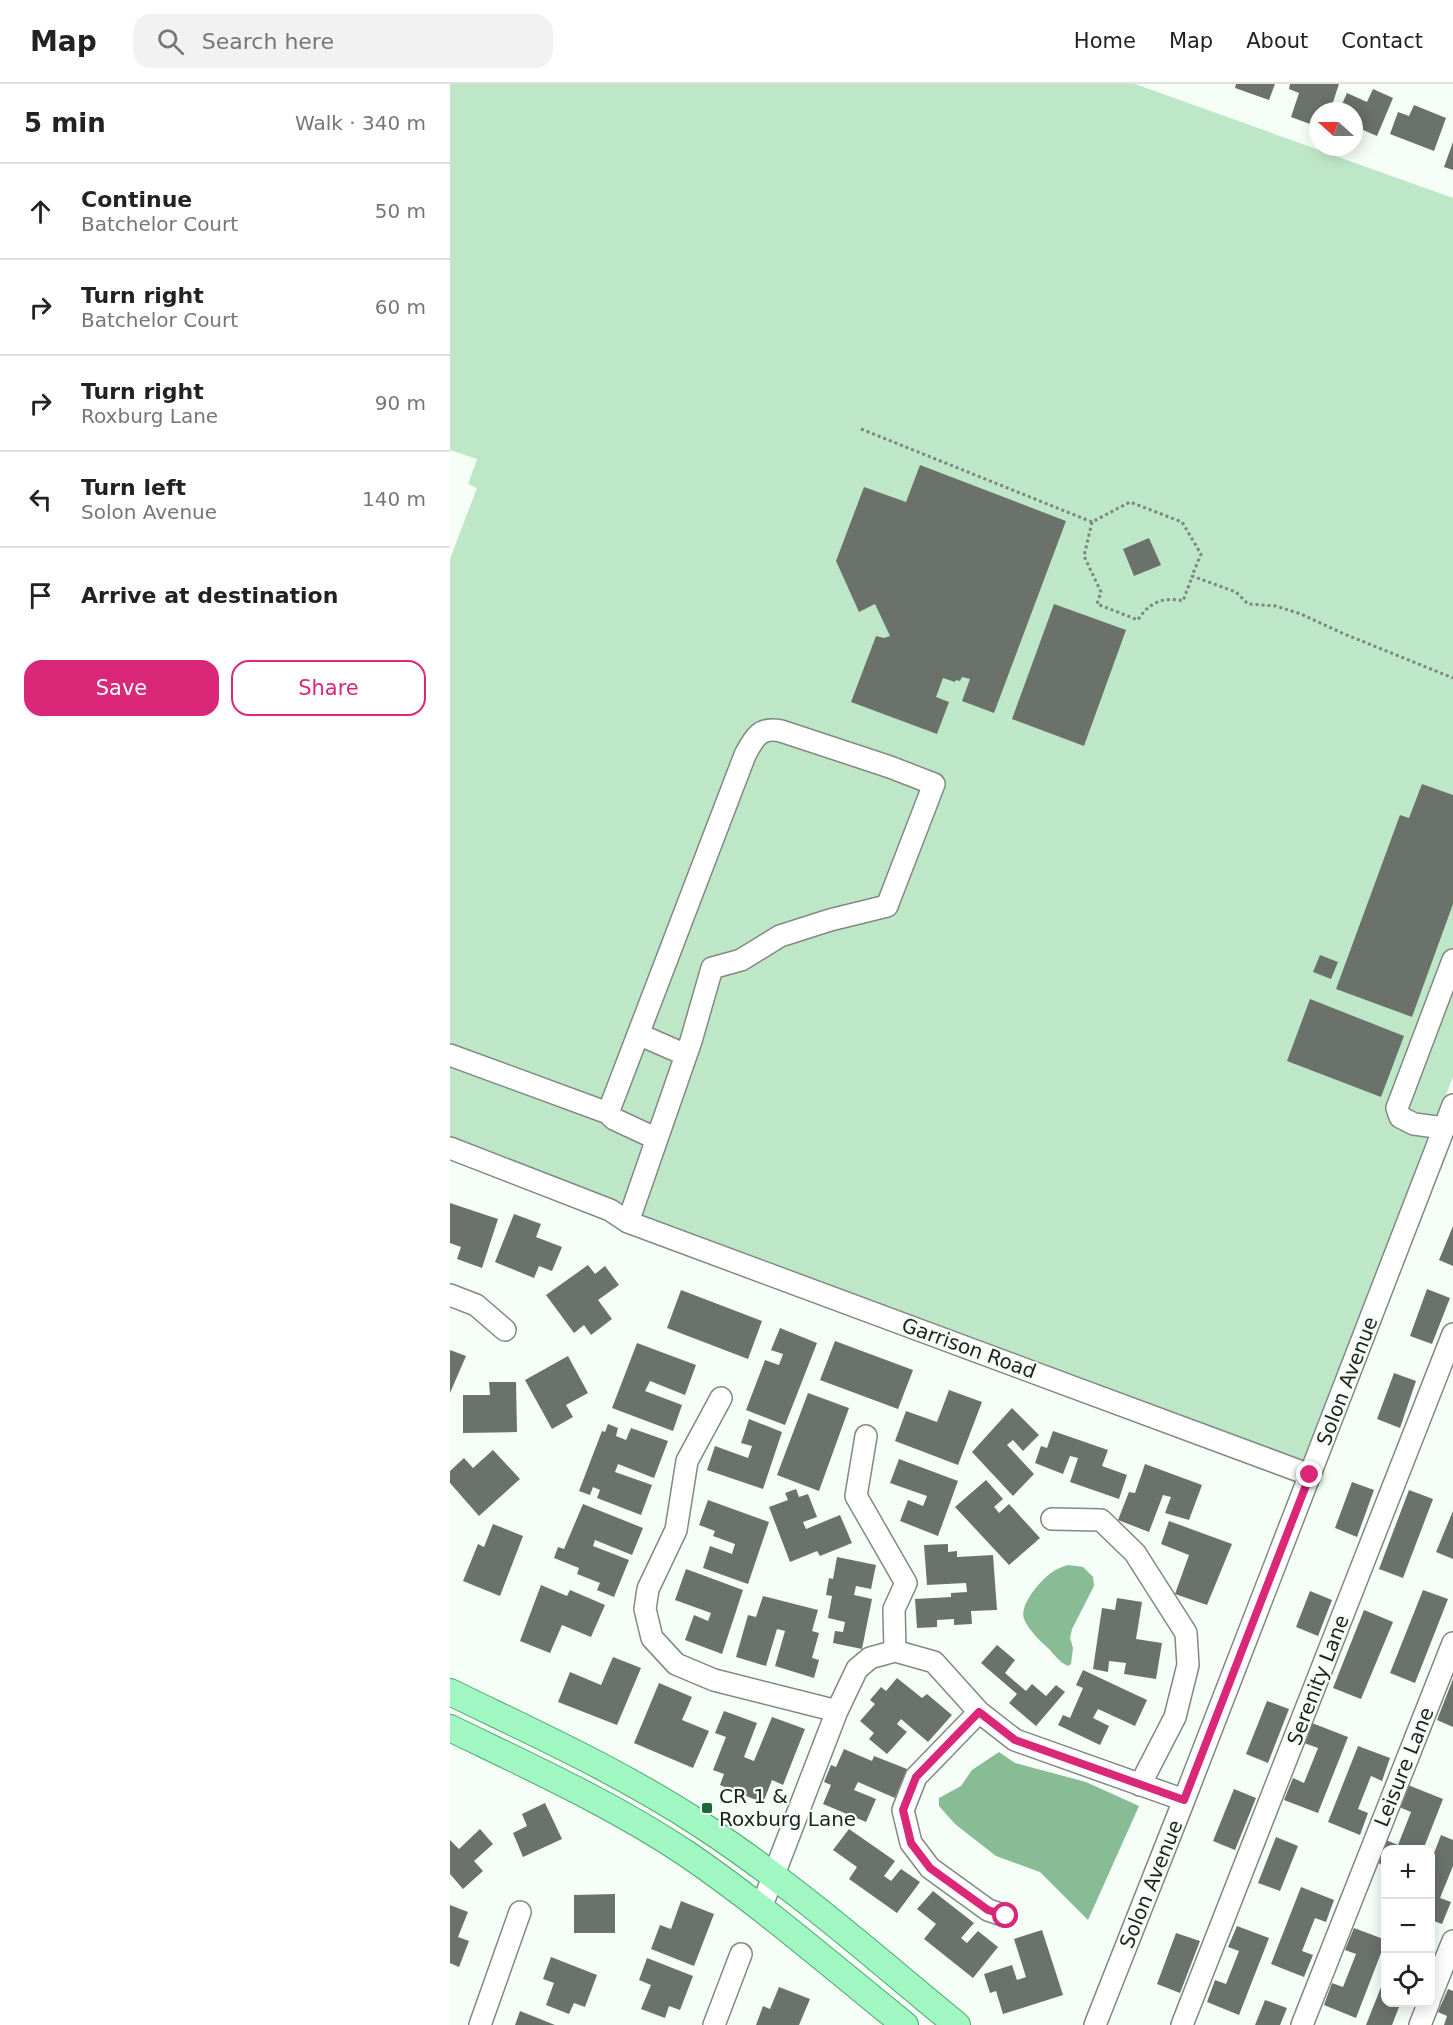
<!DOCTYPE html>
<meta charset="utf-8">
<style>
body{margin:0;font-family:"DejaVu Sans",sans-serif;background:#f2f2f2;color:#222}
.controls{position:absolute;right:18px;bottom:18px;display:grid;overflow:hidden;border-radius:12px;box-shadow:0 3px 15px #0003}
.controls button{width:54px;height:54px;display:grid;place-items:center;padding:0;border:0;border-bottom:2px solid #e0e0e0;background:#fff;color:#222;font:30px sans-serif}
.compass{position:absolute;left:859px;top:18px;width:54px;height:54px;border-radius:50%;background:#fff;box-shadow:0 3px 15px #0003;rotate:291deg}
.stop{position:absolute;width:18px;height:18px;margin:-14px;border:4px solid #db2777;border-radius:50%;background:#fff}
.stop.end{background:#db2777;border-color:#fff;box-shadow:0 2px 6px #0008}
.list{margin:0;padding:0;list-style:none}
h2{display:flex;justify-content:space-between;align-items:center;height:78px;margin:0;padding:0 24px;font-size:26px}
h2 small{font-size:20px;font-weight:400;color:#767676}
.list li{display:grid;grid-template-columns:39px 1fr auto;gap:18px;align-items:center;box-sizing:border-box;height:96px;padding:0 24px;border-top:2px solid #e0e0e0}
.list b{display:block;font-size:22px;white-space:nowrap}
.list p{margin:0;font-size:20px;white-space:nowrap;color:#767676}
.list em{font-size:20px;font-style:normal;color:#767676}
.actions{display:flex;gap:12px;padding:18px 24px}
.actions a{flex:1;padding:14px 0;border:2px solid #db2777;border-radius:18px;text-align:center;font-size:21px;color:#db2777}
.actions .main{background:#db2777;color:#fff}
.icon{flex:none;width:33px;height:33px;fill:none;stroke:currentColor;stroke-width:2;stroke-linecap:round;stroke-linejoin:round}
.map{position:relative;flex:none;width:1003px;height:1941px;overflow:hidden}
header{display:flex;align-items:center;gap:36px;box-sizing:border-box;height:84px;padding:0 30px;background:#fff;border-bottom:2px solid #e0e0e0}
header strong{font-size:28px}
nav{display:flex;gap:33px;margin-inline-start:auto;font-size:21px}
.search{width:420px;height:54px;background:#f2f2f2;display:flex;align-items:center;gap:15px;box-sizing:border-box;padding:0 21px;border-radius:18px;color:#767676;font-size:22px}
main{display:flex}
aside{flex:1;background:#fff}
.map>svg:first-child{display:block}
.green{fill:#bee7c8}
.water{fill:#87bc95}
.building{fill:#6b726c}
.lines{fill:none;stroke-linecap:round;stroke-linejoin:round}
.minor-casing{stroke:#828983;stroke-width:24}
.major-casing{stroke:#4aa96d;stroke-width:28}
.path{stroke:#7f8581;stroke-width:3;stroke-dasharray:3 3;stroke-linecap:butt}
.minor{stroke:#fff;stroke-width:21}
.major{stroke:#a1f7c1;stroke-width:26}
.route{stroke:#db2777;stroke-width:8}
.poi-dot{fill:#19693a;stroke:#f5fef7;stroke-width:2}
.labels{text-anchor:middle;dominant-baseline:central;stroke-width:4.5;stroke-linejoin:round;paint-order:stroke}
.street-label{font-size:20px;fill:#1e211f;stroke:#f5fef7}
.poi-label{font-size:20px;fill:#1e211f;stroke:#f5fef7;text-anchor:start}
</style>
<header>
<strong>Map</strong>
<div class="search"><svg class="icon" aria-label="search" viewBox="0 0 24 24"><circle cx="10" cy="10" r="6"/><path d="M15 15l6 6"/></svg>Search here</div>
<nav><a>Home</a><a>Map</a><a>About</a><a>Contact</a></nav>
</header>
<main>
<aside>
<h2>5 min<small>Walk · 340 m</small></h2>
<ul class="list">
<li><svg class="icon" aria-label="ahead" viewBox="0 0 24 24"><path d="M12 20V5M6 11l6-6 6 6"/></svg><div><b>Continue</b><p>Batchelor Court</p></div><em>50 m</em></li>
<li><svg class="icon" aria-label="right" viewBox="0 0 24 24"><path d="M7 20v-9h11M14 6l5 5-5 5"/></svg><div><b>Turn right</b><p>Batchelor Court</p></div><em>60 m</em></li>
<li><svg class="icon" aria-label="right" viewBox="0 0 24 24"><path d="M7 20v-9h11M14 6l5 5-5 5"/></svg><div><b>Turn right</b><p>Roxburg Lane</p></div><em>90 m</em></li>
<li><svg class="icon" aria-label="left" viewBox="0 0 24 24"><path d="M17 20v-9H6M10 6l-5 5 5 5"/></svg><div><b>Turn left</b><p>Solon Avenue</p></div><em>140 m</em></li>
<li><svg class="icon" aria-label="arrive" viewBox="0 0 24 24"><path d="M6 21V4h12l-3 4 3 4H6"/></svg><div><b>Arrive at destination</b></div></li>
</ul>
<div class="actions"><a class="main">Save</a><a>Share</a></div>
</aside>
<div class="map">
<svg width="1003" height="1941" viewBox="0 0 1003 1941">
<rect width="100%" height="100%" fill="#f5fef7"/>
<path class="green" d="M0,0H685L1003,114V993L852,1378L188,1132L0,1055V475L27,404L18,400L27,375L0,366Z"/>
<path class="water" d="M618,1481L633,1483L643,1493L644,1502L622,1545L620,1554L623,1564L621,1580L618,1582C610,1579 604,1570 598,1564C590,1557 578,1545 574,1535C569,1521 590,1497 601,1489C606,1485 612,1483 618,1481Z
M549,1668L565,1679L636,1698L689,1722L638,1836L590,1788L546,1772L505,1740L489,1722V1714L511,1702L522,1686Z"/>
<path class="building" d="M786,0H825L819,16L785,4Z
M840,0H889L880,27H868V43L841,33L849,9L839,5Z
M923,5L943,14L927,52L904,42V27H889L897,9L917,18Z
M964,21L996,34L984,67L940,50L948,28L959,32Z
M1003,58V86L994,83Z
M470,381L616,437L544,629L512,617L520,595L512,593L510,597L506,596L505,598L493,594L486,613L499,618L487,650L401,618L426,552L434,554L440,552L425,520L409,528L386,477L414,403L456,418Z
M699,454L711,481L684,492L673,465Z
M604,520L676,546L634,662L562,635Z
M972,700L1003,711V820L962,933L886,905L950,731L959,734Z
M870,871L888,878L881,895L863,888Z
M860,915L954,952L931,1013L837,977Z
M0,1119L48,1135L32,1184L7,1175L11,1163L0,1159Z
M64,1130L91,1140L86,1153L112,1163L102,1187L89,1182L84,1194L45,1178Z
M1003,1142V1182L989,1176Z
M138,1181L145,1190L155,1182L169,1201L148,1216L162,1235L141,1251L134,1241L124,1249L96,1211Z
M977,1205L1000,1214L982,1260L960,1252Z
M231,1206L312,1237L298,1275L217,1244Z
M330,1244L367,1259L335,1341L296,1326L315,1276L329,1281L333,1270L321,1266Z
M385,1257L463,1286L448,1325L370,1296Z
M187,1259L246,1281L235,1311L200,1297L195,1307L232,1321L223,1347L162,1324Z
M0,1266L16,1272L0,1309Z
M118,1272L138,1309L116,1321L123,1333L102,1345L75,1296Z
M944,1289L966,1297L950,1344L927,1335Z
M39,1298H66L67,1348L13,1349V1311H40Z
M499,1306L532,1318L508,1381L445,1357L456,1327L487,1338Z
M358,1309L399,1324L369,1407L327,1391Z
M562,1324L589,1351L573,1367L563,1356L557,1361L584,1390L563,1412L522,1368Z
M299,1335L332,1348L313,1405L257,1386L265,1362L298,1374L302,1362L291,1359Z
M158,1340L168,1344L166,1352L176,1356L181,1344L218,1357L204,1394L168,1380L165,1388L202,1401L191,1431L147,1414L150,1406L143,1403L140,1411L129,1407L152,1347L155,1348Z
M603,1347L658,1366L652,1382L677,1391L669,1415L620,1398L628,1374L620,1372L613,1390L585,1379L591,1362L597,1364Z
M43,1366L70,1395L29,1432L0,1399V1387L14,1374L23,1384Z
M449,1375L508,1397L488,1452L450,1437L458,1416L473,1422L477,1412L440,1399Z
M695,1380L752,1401L739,1436L715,1429L721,1413L713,1411L699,1448L668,1436L679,1408L685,1409Z
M536,1396L553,1415L544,1423L546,1425L549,1429L559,1420L590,1454L559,1481L505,1423Z
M902,1398L924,1406L907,1453L885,1444Z
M346,1405L349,1413L358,1410L367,1433L353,1438L356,1445L390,1431L402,1459L370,1472L367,1467L340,1478L319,1423L338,1416L335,1409Z
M959,1406L983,1415L953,1494L929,1485Z
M258,1416L319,1438L298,1500L253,1484L260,1462L282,1470L285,1460L263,1452L265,1447L249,1441Z
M133,1420L193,1444L182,1471L145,1456L143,1462L179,1476L164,1513L147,1506L150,1499L127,1490L129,1484L104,1474L108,1463L114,1465Z
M1003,1427V1475L986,1468Z
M719,1437L782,1460L757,1521L725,1510L739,1471L711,1460Z
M43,1440L73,1452L50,1512L13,1497L28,1460L34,1463Z
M498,1460V1468L507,1467V1473L543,1471L547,1526L521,1527L522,1540L504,1541V1535L487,1536V1543L467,1544L465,1515L501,1513V1509L517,1508L516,1499L477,1501L474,1461Z
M387,1473L426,1481L421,1505L406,1502L404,1511L422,1515L412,1565L383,1559L385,1547L393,1548L395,1538L378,1534L382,1512L376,1511L379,1494L383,1495Z
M236,1485L293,1506L272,1570L235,1556L244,1531L258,1537L261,1529L225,1516Z
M91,1501L117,1512L120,1506L155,1521L141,1553L112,1541L100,1569L70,1557Z
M973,1506L998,1515L965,1599L940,1589Z
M860,1507L882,1516L868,1552L846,1543Z
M313,1512L368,1526L362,1547L369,1549L362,1574L369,1576L364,1594L325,1582L335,1547L327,1545L316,1582L286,1573L298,1531L306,1533Z
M667,1514L692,1518L686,1555L712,1559L706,1595L674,1590L676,1579L659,1577L658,1588L643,1585L652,1524L665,1526Z
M914,1526L943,1538L911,1615L883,1604Z
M547,1561L565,1576L555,1589L576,1607L582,1600L596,1612L606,1601L615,1608L586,1642L559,1619L567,1610L531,1579Z
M163,1573L191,1584L167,1641L108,1618L120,1588L151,1601Z
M633,1586L697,1616L685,1642L648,1625L643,1634L659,1642L650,1661L608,1641L613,1631L620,1634L633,1604L626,1601Z
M447,1594L472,1614L477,1610L502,1631L478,1658L451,1635L447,1640L457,1648L437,1670L419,1655L424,1649L410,1637L425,1620L420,1616L431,1603L436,1607Z
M1003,1595V1643L987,1636Z
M209,1599L242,1613L232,1636L259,1647L243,1684L184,1659Z
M817,1617L839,1625L818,1679L796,1670Z
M274,1627L307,1639L294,1673L304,1677L322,1633L355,1645L333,1701L322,1696L313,1719L270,1701L274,1690L263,1686L276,1653L265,1649Z
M862,1639L898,1653L868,1729L834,1716L843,1694L854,1699L868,1664L854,1659Z
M908,1662L940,1674L932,1697L921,1692L908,1725L918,1729L910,1751L878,1738Z
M394,1665L422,1677L424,1672L457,1685L445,1714L408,1698L404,1706L426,1715L416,1738L373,1720L381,1701L374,1698L381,1681L386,1683Z
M958,1701L993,1715L973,1766H936V1782L928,1779L936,1756L948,1761L961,1728L949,1723Z
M784,1705L806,1714L785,1766L763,1757Z
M95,1719L112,1755L73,1773L63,1749L77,1742L72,1730Z
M30,1745L43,1760L24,1777L33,1787L13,1805L0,1790V1756L9,1765Z
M399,1745L445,1777L434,1792L441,1797L451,1785L470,1798L447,1829L399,1795L407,1783L383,1766Z
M991,1751L1003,1756V1782L990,1814L1001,1818L992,1840L981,1836V1777Z
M826,1753L848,1762L830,1807L808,1799Z
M851,1803L884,1816L876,1838L865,1834L852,1867L863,1871L854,1893L821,1880Z
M483,1807L524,1839L511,1854L517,1859L528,1847L548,1863L523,1894L474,1855L486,1840L467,1825Z
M165,1810V1849H124V1811Z
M231,1817L264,1830L244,1882L201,1865L210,1841L221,1845Z
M0,1821L18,1828L8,1853L19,1857L9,1883L0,1879Z
M787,1842L819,1854L789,1931L757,1918L765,1896L776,1900L789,1867L778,1863Z
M904,1844L936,1856L906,1934L874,1921L882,1899L893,1903L906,1870L895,1866Z
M592,1846L613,1911L553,1930L546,1907L540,1909L534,1890L562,1881L567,1896L576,1893L564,1855Z
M726,1849L750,1857L730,1909L707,1900Z
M101,1873L147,1891L135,1923L124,1919L119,1930L96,1921L104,1899L93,1895Z
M197,1874L243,1892L230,1926L219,1922L215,1934L191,1925L201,1901L189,1896Z
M935,1893L936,1918H951L942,1941H916Z
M329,1903L360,1915L349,1941H306L313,1922L320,1925Z
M998,1905L1003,1907V1941H994L997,1932L988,1928Z
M815,1916L837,1924L830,1941H805Z
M70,1927L105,1941H65Z"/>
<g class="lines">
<g class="minor-casing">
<path id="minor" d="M188,950L236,971
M0,971L158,1029
M994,1044L964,1040L950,1033L947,1024L1003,876
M0,1064L160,1126L178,1138L860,1391
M178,1138L241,957L262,884L291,876L330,852L380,836L437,822L484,700L440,683L331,647C310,642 304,654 295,671L158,1029L164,1035L207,1055
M0,1211L26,1221L55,1246
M271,1314L237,1377L226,1446L198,1505L195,1525L202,1554L226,1580L264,1596L387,1627
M416,1352L406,1412L456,1499L444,1525L445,1567
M602,1435L651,1436L685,1469L736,1549L738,1581L725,1633L690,1701
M529,1628L466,1693L453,1726L461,1759L480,1784L538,1826L556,1832
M311,1824L387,1627L407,1585L420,1574L445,1567L484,1578L529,1628L565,1656L734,1716
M980,1914L1003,1857
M30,1941L70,1828
M264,1941L291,1870
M645,1941L734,1716L1003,1021
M732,1941L1003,1250
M852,1941L1003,1559
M970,1941L979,1918"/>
</g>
<g class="major-casing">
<path id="major" d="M0,1608C86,1650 173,1689 253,1742C343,1801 424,1873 507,1941
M0,1644C80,1683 162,1720 237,1770C313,1822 383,1883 455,1941"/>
</g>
<path class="path" d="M411,345L642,438L680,418L732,438L751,470L742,492L786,508L798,520L826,522L851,530L892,549L1003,594
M642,438L634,472L651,508L647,520L688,536C698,519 714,512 733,517L742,493"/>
<use href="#minor" class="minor"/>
<use href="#major" class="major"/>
</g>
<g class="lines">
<path class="route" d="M556,1832L538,1826L480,1784L461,1759L453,1726L466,1693L529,1628L565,1656L734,1716L860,1391"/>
</g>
<rect class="poi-dot" x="251" y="1718" width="12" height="12" rx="3"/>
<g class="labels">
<g class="street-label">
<text transform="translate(519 1264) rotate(20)">Garrison Road</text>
<text transform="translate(897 1297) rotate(-69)">Solon Avenue</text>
<text transform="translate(868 1596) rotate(-69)">Serenity Lane</text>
<text transform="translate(954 1683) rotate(-68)">Leisure Lane</text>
<text transform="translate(701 1800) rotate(-68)">Solon Avenue</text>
</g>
<g class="poi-label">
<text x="269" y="1712">CR 1 &amp;<tspan x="269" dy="23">Roxburg Lane</tspan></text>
</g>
</g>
</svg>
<div class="controls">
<button>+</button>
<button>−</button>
<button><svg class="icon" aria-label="locate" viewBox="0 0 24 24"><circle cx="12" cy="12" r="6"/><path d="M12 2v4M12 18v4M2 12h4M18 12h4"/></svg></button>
</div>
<svg class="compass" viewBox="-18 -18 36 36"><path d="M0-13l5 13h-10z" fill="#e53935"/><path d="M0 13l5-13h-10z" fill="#767676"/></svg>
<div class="stop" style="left:556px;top:1832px"></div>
<div class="stop end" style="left:860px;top:1391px"></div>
</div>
</main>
